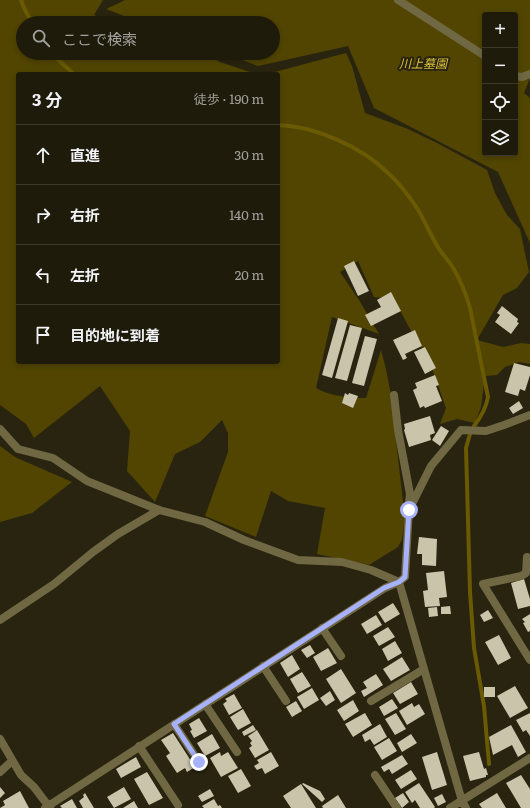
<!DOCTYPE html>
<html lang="ja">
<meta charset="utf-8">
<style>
body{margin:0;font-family:Literata,"Noto Sans JP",serif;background:#2c2819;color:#f1f3f6}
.controls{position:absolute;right:12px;top:12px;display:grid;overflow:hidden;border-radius:4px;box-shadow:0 2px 6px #0003}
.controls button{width:36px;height:36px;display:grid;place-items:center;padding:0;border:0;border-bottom:1px solid #3c392c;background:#1f1b0b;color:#f1f3f6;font:20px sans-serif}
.stop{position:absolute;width:12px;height:12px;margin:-9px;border:3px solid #a7b1fc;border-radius:50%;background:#fff}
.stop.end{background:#a7b1fc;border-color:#fff;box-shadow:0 1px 4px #0008}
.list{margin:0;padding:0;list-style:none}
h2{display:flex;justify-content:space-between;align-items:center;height:52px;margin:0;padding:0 16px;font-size:17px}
h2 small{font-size:13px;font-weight:400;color:#a1a19d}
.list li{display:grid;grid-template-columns:26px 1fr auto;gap:12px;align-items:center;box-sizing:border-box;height:60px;padding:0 16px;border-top:1px solid #3c392c}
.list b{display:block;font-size:15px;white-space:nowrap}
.list em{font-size:13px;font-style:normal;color:#a1a19d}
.icon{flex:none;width:22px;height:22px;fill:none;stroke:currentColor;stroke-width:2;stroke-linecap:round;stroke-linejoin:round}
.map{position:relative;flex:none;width:530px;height:808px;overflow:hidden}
.search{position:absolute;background:#1f1b0b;box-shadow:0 2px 6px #0003;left:16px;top:16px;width:264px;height:44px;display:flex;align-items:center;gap:10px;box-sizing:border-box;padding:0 14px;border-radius:22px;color:#a1a19d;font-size:15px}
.panel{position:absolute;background:#1f1b0b;box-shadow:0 2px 6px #0003;left:16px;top:72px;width:264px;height:292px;border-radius:4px}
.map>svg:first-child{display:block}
.green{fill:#514501;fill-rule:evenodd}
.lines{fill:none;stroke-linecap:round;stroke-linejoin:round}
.stream{stroke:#695a03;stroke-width:4}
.building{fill:#c9c4aa}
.street{stroke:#6f6843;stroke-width:8}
.route{stroke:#a7b1fc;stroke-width:5}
.labels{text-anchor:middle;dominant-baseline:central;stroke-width:4;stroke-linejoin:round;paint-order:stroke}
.park-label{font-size:12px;font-style:italic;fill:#e0c53f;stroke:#29240f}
</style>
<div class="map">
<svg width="530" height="808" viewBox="0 0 530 808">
<rect width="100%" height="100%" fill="#29240f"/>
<path class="green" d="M0,0H103L94,15L116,23H23V53H203L220,62L256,74H18V362H278V74H267L346,53L352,66L365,113L408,129L439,144L487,170L495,193L507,215L520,229L529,272L517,288L503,295L477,340L503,347L521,343L530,344V364L519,362L505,367L497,375L485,376L481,407L475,423L457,419L440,424L446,408L427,354L410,329L396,303L384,298L374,297L358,261L340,272L359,300L379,334L332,317L316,388C330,396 349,398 366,398L381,350L386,369L393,406L396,441L405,518L402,540L398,547L369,565L317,554L325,508L288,501L271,491L256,537L205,516L228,452V433L222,420L200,442L175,454L155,502L127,471L130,431L100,386L34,438L26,424L0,405Z
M125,0H530V78L524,93L530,98V243L498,172L374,108L348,46L258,66L224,53H273V23H142L106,9ZM485,15H515V153H485Z
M0,446L15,457L72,482L32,513L0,522Z"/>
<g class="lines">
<path class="stream" d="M21,0L25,10L32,23
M52,53L57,59L74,74
M278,125C315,126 362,147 388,173C399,183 409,196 417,208C425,221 431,236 439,249C443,255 448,260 452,266C460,279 466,294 470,308L488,397C486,408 481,417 474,426
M470,434L466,448L470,592L474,648L484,706L489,764"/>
</g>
<path class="building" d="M354,261L369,291L358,296L344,266Z
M391,292L401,311L371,326L365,315L381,307L377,300Z
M502,306L518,319L517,322L519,323L511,334L495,322L500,315L497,313Z
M338,318L348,321L332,378L322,375Z
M350,325L362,328L347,381L335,378Z
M415,330L422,346L405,354L407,358L403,360L393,340Z
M365,336L377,339L364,386L352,383Z
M425,347L436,368L425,374L414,352Z
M514,363L530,367V375L525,391L520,389L518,396L505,392Z
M435,375L439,385L436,386L442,401L425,408L424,406L420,408L413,390L417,388L415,383Z
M345,393L348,395L349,393L358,396L353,408L342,403Z
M519,401L523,408L513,414L509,408Z
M430,416L435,433L430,435L431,440L409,447L404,430L405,429L404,424Z
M441,426L449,431L440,446L432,440Z
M419,537L437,539L436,566L422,565V554H417Z
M444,571L447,597L439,598L440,606L425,607L423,591L428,590L426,573Z
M524,579L530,599V606L518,609L511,583Z
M393,603L400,614L385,623L378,612Z
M450,606L451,614H441V607Z
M437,607L438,616L429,617L428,608Z
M488,610L493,618L484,622L480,615Z
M530,614V631L528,632L523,623L525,622L522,619Z
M376,615L382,625L367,634L361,624Z
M388,627L395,637L379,646L373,636Z
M499,635L511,658L498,665L485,642Z
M395,641L402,653L388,661L382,649Z
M310,645L315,653L307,658L301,650Z
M328,648L337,663L321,671L313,657Z
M292,655L300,669L288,677L280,663Z
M402,657L410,670L391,681L383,669Z
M341,669L356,693L341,703L326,679Z
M302,672L311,686L298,693L290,679Z
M376,674L383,685L364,697L361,691L367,688L363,682Z
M411,682L418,694L400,704L393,693Z
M515,686L528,708L510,718L497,696Z
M484,687H495V697H484Z
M312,688L319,700L304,709L297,697Z
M330,691L335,700L326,706L320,698Z
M234,694L242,708L229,715L223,704L227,701L225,699Z
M392,699L398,708L384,716L379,707Z
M353,700L359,711L344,721L337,710Z
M296,701L302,711L292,717L286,707Z
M412,703L414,707L419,704L425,714L407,725L399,711Z
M243,709L251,723L238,730L230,717Z
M365,713L372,725L353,737L345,724Z
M396,713L406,729L395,735L385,719Z
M530,713V736L526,730L523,732L516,720Z
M199,718L207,731L194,738L190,731L192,730L189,724Z
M380,724L387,737L374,745L370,739L365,742L362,735Z
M253,725L256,730L244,736L242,732Z
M511,725L526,752L518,757L512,745L493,755L489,737Z
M257,730L269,750L255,758L249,748L252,746L250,743L252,741L248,736Z
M173,733L195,767L187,772L185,768L177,773L166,756L170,753L161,740Z
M212,734L220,748L205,756L197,743Z
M411,734L417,743L402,752L397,743Z
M389,738L397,751L382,760L374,747Z
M220,752L221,756L228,752L238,768L221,777L210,758Z
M271,752L279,766L265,774L262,768L257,770L254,766L259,763L257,760Z
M437,752L447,785L432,790L422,757Z
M479,752L484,769L486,768L488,775H486V777L470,781L463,756Z
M402,755L408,764L392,774L389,769L384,772L381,767Z
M136,757L141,767L121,778L116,769Z
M241,769L251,786L238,793L228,776Z
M411,770L417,779L401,789L395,780Z
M147,772L163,798L149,805L134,779Z
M521,775L530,789V808H521L506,783Z
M303,783L320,791L325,799L322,802L302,784Z
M419,783L435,807L434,808H420L415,800L412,803L405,792Z
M301,784L316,808H291L283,796Z
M0,787L5,793L0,798Z
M124,787L131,799L114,808L107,797Z
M210,789L214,796L202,802L198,796Z
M20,791L29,808H0L5,805L3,801Z
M85,793L94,808H83L79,801L84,797L83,795Z
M403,793L409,802L402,808L395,798Z
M497,793L506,808H482L479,804Z
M442,794L446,802L438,806L434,798Z
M338,795L346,808H323L322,806Z
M72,799L77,808H62L60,806Z
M214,799L218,806L220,805L222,808H204L202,806Z
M134,801L138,808H123Z"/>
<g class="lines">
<path class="street" d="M398,0L485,56
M515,76L522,77L530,74
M394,395L398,430L410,494L409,504
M0,429L18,449L53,458L87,481L159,510L205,522L244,540L298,560L342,562L371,570L399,582
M527,557L526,573L521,576L483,584L530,660
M399,582L462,801L466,808
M0,620L54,584L93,552L118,534L159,510
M322,628L341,656
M263,666L286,701
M371,701L424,669
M205,704L237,752
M174,724L199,762
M0,739L21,775L34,787L50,808
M139,746L178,805
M0,772L12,761
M375,775L397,808
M45,808L385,588L399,582L405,577L409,510L431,466L461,430L486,431L504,425L530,415
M450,808L530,758"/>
</g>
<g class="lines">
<path class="route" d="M199,762L174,724L384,588L399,582L405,577L409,510"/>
</g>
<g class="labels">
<g class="park-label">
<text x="423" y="63">川上墓園</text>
</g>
</g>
</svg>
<div class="controls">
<button>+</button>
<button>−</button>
<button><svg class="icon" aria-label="locate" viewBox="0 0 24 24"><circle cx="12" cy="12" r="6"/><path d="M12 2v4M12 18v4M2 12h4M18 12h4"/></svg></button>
<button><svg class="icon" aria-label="layers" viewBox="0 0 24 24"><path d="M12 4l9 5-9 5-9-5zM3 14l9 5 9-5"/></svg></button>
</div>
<div class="stop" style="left:409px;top:510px"></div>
<div class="stop end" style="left:199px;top:762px"></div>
<div class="search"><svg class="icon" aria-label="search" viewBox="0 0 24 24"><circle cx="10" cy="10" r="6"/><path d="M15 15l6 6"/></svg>ここで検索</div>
<section class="panel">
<h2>3 分<small>徒歩 · 190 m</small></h2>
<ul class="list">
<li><svg class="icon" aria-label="ahead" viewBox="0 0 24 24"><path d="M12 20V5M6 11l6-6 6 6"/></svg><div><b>直進</b></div><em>30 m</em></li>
<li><svg class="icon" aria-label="right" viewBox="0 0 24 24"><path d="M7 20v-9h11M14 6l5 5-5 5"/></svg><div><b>右折</b></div><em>140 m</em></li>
<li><svg class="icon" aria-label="left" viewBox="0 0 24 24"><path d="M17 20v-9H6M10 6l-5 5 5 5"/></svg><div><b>左折</b></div><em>20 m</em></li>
<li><svg class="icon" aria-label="arrive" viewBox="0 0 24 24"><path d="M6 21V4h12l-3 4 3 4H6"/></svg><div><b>目的地に到着</b></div></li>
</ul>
</section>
</div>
